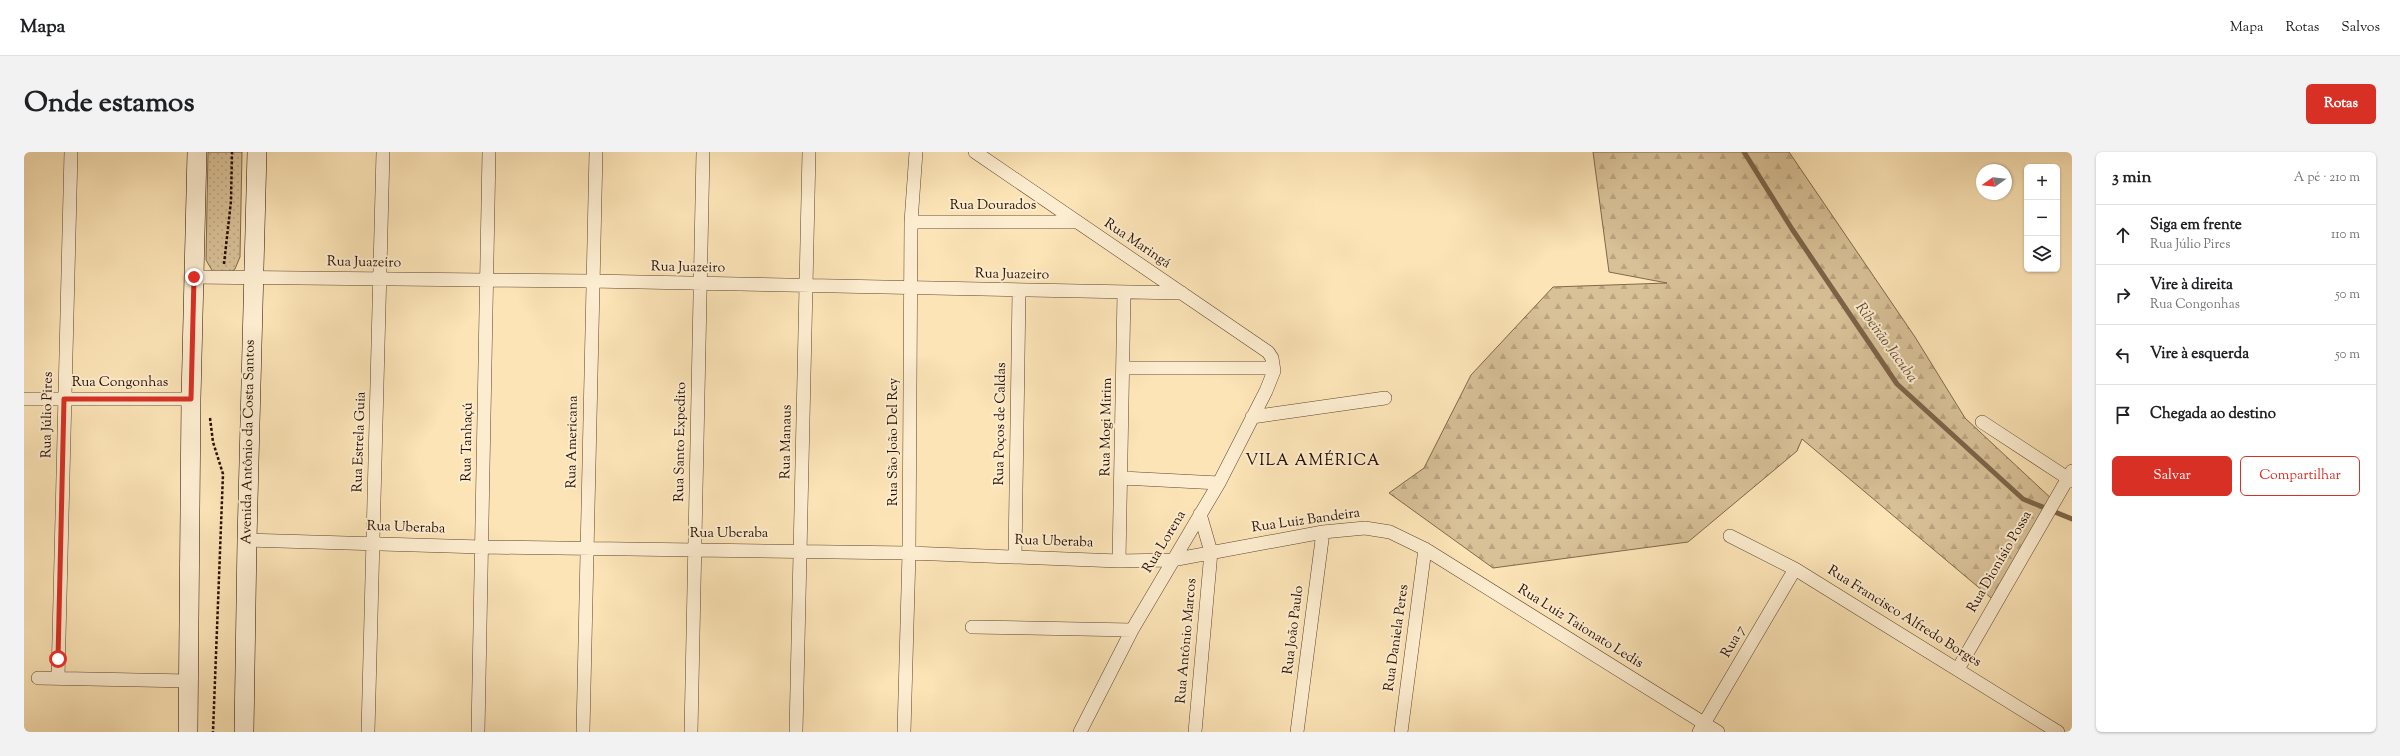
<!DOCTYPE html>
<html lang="pt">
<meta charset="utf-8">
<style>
body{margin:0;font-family:"Sorts Mill Goudy",serif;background:#f2f2f2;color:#202124}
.controls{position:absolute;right:12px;top:12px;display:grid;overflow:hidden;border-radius:6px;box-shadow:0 1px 3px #0004}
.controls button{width:36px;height:36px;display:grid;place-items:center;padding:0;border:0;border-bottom:1px solid #e0e0e0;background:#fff;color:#202124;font:20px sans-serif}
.compass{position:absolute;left:1952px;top:12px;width:36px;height:36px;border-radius:50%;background:#fff;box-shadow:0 1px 3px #0004;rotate:256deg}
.stop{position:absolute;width:12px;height:12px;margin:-9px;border:3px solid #d93025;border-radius:50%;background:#fff}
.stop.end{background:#d93025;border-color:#fff;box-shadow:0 1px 4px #0008}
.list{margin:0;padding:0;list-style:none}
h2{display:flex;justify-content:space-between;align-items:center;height:52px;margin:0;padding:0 16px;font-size:17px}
h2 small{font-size:13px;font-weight:400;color:#757577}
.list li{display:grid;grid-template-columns:26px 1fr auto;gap:12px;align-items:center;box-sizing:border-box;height:60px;padding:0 16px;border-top:1px solid #e0e0e0}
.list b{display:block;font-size:15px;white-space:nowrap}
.list p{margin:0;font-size:13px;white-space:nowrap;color:#757577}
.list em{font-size:13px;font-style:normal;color:#757577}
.actions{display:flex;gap:8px;padding:12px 16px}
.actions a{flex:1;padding:9px 0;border:1px solid #d93025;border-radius:6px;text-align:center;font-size:14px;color:#d93025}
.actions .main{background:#d93025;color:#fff}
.icon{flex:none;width:22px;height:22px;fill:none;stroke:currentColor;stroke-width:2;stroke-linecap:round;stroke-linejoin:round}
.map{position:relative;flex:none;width:2048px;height:580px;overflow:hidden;border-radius:6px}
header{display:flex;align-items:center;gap:24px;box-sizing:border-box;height:56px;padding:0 20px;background:#fff;border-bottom:1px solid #e0e0e0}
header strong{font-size:19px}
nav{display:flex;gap:22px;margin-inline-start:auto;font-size:14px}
.intro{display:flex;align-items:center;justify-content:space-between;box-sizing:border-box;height:96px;padding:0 24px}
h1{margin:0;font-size:28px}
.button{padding:10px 18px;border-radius:6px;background:#d93025;color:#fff;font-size:14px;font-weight:700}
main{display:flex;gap:24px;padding:0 24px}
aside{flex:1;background:#fff;border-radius:6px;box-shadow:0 1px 3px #0004}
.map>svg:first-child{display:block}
.grass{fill:url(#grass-dots);stroke:#80684c}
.forest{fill:url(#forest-firs);stroke:#80684c}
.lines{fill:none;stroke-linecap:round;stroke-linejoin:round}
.stream{stroke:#7c6448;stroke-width:5}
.street-casing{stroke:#5c442e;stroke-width:14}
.secondary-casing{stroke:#270f00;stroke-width:20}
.path{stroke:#270f00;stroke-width:2.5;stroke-dasharray:3 2;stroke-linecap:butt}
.street{stroke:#fdedd0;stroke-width:13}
.secondary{stroke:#fdedd0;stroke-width:19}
.route{stroke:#d93025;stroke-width:5}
.labels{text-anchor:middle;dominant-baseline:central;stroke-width:4;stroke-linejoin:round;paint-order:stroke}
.street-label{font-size:14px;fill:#270f00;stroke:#fdedd0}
.water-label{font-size:15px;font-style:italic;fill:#664e36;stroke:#fdedd0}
.quarter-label{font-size:16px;letter-spacing:1px;fill:#270f00;stroke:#fdedd0}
</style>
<header>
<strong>Mapa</strong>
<nav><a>Mapa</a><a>Rotas</a><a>Salvos</a></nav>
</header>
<div class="intro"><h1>Onde estamos</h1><a class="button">Rotas</a></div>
<main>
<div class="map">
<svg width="2048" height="580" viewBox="0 0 2048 580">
<defs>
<pattern id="grass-dots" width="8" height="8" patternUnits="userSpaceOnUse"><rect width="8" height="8" fill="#d8c097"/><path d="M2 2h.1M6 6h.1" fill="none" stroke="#b9a480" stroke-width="1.8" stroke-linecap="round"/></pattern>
<pattern id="forest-firs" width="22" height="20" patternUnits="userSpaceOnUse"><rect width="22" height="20" fill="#d8c097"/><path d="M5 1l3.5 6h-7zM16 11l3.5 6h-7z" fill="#b9a480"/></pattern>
</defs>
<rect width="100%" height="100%" fill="#fce4b6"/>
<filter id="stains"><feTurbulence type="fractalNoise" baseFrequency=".005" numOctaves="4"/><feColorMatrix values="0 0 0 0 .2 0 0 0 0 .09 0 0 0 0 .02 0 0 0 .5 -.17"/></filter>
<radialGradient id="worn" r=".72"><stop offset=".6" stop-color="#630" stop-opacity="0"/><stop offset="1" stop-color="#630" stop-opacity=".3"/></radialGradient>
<path class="grass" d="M184,0H218L216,105L211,117L204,122L189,120L182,108Z"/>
<path class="forest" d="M1569,0H1765L1891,185L1941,266L2030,349L1972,450L1778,287L1773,299L1664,390L1469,416L1365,341L1400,316L1447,223L1529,135L1643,131L1585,120Z"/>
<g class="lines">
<path class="stream" d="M1720,0L1768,77L1873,232L1999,347L2048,367"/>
<g class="street-casing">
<path id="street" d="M951,0L1244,200L1248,206L1250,219L1242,239L1195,331L1108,478L1056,580
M887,70H1050
M170,125L567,129L1158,141
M1100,216H1249
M0,247H167
M1228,265L1361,246
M1958,270L2048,329
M1098,326L1195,331
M1706,384L1771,417L2034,580
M223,388L458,395L885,401L1095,409L1148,408L1299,380L1341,376L1366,380L1401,397L1694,580
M991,405L995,140
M1095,409L1100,141
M948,475L1108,478
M1934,517L2048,319
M14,526L165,529
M34,526L47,0
M344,580L359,0
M454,580L465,0
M559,580L572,0
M667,580L679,0
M772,580L785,0
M880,580L885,401L887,70L892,0
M1171,580L1187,400L1176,362
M1273,580L1299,380
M1377,580L1401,397
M1675,580L1771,417"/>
</g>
<g class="secondary-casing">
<path id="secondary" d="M164,580L167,247L173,0
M220,580L223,388L233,0"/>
</g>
<path class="path" d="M200,112L207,49L208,0
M186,266L189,290L199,322L189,580"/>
<use href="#street" class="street"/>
<use href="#secondary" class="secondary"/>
</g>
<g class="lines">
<path class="route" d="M34,507L40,247H167L170,125"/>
</g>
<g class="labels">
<g class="street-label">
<text x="969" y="54">Rua Dourados</text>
<text transform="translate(1113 92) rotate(34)">Rua Maringá</text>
<text transform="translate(340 111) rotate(1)">Rua Juazeiro</text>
<text transform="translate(664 116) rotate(1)">Rua Juazeiro</text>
<text transform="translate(988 123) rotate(1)">Rua Juazeiro</text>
<text x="96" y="231">Rua Congonhas</text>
<text transform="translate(24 263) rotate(-89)">Rua Júlio Pires</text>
<text transform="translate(977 272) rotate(-89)">Rua Poços de Caldas</text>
<text transform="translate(1083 275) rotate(-89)">Rua Mogi Mirim</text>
<text transform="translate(225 290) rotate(-89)">Avenida Antônio da Costa Santos</text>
<text transform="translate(336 290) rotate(-88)">Rua Estrela Guia</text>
<text transform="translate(444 290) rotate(-89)">Rua Tanhaçú</text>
<text transform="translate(549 290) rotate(-89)">Rua Americana</text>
<text transform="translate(657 290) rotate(-89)">Rua Santo Expedito</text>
<text transform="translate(763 290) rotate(-89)">Rua Manaus</text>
<text transform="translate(870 290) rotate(-90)">Rua São João Del Rey</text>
<text transform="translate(1282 369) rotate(-8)">Rua Luiz Bandeira</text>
<text transform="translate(382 376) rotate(2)">Rua Uberaba</text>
<text x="705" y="382">Rua Uberaba</text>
<text transform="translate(1030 390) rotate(2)">Rua Uberaba</text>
<text transform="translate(1141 390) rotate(-59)">Rua Lorena</text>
<text transform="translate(1976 410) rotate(-60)">Rua Dionísio Possa</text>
<text transform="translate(1880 465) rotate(32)">Rua Francisco Alfredo Borges</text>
<text transform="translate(1556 475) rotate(32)">Rua Luiz Taionato Ledis</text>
<text transform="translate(1270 478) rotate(-83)">Rua João Paulo</text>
<text transform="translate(1373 486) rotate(-82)">Rua Daniela Peres</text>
<text transform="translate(1163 489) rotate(-85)">Rua Antônio Marcos</text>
<text transform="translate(1710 490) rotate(-60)">Rua 7</text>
</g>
<g class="water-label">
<text transform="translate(1862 191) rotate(54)">Ribeirão Jacuba</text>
</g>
<g class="quarter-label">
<text x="1289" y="309">VILA AMÉRICA</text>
</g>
</g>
<rect width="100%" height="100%" filter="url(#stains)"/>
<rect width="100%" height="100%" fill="url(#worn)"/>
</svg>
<div class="controls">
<button>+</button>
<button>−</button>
<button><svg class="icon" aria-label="layers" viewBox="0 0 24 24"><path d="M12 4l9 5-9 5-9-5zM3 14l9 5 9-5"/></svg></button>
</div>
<svg class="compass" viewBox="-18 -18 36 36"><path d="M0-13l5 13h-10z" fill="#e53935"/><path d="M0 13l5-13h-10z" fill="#757577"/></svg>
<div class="stop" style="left:34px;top:507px"></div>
<div class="stop end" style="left:170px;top:125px"></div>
</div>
<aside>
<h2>3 min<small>A pé · 210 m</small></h2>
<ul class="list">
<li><svg class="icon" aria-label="ahead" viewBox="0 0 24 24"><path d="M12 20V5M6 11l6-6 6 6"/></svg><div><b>Siga em frente</b><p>Rua Júlio Pires</p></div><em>110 m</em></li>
<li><svg class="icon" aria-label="right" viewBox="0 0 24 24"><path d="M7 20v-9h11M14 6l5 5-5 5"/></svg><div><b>Vire à direita</b><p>Rua Congonhas</p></div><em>50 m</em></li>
<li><svg class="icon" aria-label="left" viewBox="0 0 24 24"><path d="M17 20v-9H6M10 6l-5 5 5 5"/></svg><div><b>Vire à esquerda</b></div><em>50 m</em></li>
<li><svg class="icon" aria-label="arrive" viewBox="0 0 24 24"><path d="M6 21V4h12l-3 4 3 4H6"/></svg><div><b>Chegada ao destino</b></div></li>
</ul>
<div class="actions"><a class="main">Salvar</a><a>Compartilhar</a></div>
</aside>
</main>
